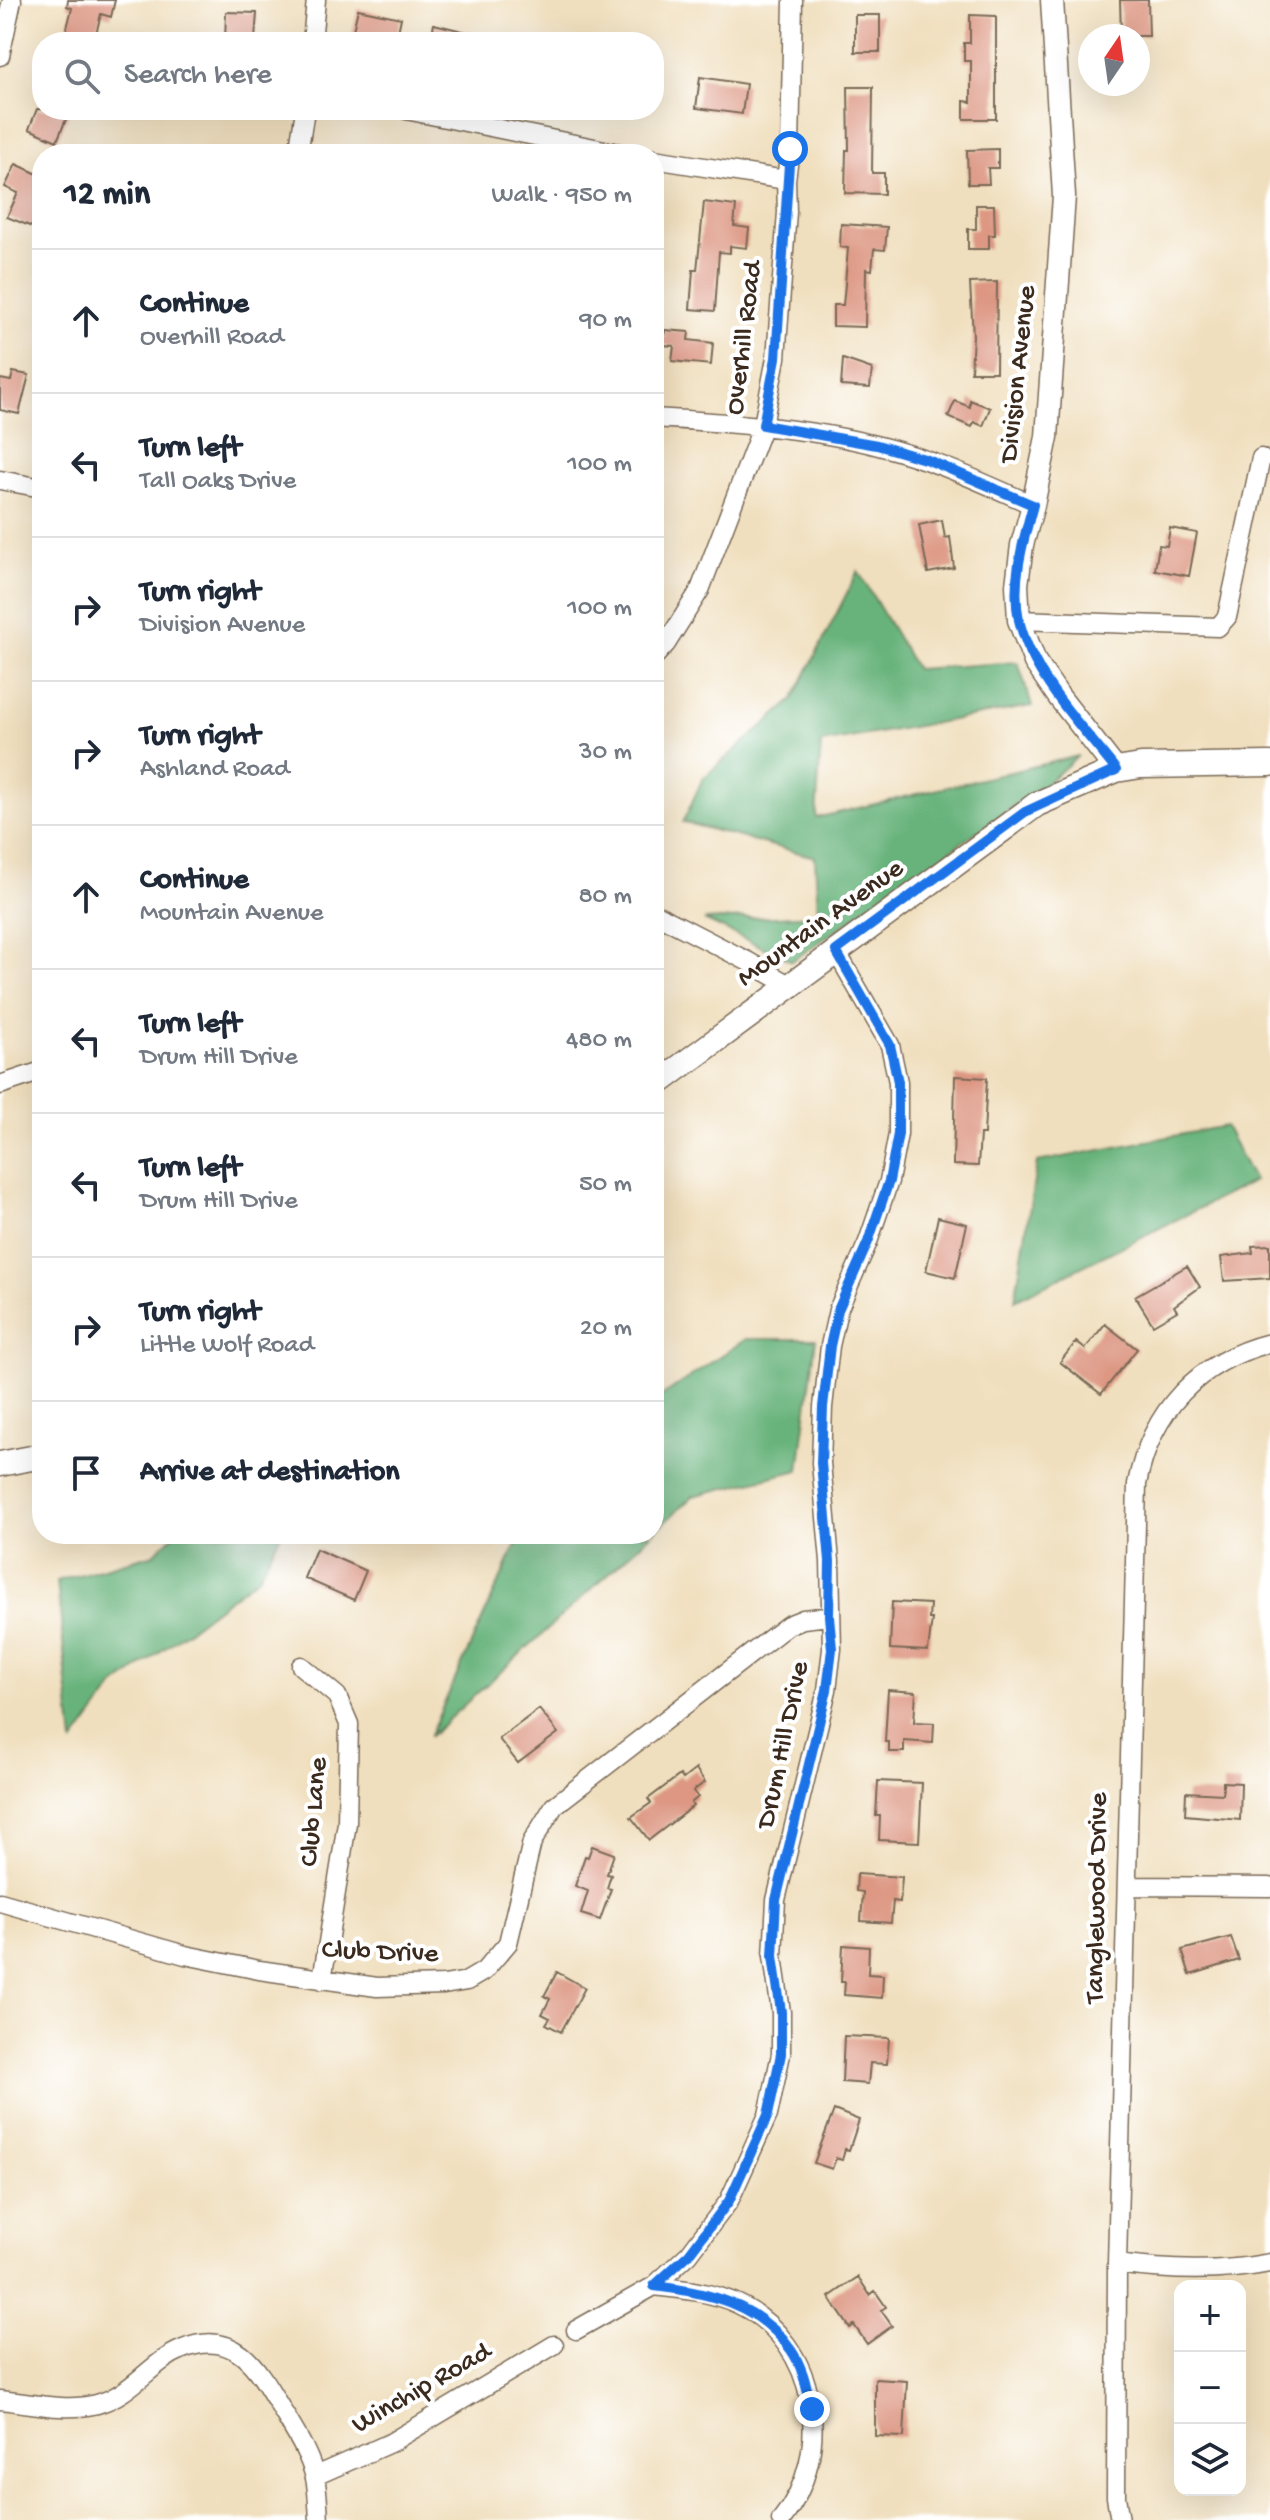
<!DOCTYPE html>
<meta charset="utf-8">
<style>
body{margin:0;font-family:"Gochi Hand",sans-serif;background:#f2f2f3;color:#1f2937}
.controls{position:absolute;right:24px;bottom:24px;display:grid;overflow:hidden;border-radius:16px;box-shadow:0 8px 32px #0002}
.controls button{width:72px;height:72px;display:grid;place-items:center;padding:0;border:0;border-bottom:2px solid #e0e1e3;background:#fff;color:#1f2937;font:40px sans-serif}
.compass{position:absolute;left:1078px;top:24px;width:72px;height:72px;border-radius:50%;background:#fff;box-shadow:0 8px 32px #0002;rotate:13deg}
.stop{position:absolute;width:24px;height:24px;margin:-18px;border:6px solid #1a73e8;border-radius:50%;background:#fff}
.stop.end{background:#1a73e8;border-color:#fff;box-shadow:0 2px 8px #0008}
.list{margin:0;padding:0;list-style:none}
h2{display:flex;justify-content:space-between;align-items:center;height:104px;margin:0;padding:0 32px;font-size:34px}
h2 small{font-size:26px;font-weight:400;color:#747a83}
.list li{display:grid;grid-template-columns:52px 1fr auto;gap:24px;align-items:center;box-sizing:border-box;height:144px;padding:0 32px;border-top:2px solid #e0e1e3}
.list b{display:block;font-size:30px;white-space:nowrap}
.list p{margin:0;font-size:26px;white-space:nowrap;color:#747a83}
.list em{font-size:26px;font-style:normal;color:#747a83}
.icon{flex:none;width:44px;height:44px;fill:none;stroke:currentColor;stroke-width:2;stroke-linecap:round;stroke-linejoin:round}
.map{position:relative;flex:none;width:1270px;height:2520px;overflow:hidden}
.search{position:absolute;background:#fff;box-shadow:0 8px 32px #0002;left:32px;top:32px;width:632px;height:88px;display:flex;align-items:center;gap:20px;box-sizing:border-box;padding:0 28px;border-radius:32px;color:#747a83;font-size:30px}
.panel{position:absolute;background:#fff;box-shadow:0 8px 32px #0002;left:32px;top:144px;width:632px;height:1400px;border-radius:32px}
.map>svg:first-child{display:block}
.forest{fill:#68b37c;stroke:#526e4d;stroke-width:2}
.building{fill:#dd9783}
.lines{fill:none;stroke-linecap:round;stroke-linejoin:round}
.minor-casing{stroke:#7a6956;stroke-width:21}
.tertiary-casing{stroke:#7a6956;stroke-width:25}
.secondary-casing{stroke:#7a6956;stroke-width:27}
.minor{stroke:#fff;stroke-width:18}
.tertiary{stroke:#fff;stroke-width:22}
.secondary{stroke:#fff;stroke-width:24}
.route{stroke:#1a73e8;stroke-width:10}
.labels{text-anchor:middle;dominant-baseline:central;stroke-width:8;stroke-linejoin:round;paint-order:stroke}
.street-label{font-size:28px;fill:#3b2a1e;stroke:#fff}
</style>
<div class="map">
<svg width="1270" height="2520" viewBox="0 0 1270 2520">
<rect width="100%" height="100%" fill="#fff"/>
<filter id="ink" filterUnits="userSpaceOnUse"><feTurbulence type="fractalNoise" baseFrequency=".0125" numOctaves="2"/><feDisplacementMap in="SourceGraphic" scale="16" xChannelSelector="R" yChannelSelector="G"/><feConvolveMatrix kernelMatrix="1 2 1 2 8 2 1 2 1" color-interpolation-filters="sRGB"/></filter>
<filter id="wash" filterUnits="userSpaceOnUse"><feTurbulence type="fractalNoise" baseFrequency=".006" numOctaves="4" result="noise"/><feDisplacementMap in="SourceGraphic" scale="32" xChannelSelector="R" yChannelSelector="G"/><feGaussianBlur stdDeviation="1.8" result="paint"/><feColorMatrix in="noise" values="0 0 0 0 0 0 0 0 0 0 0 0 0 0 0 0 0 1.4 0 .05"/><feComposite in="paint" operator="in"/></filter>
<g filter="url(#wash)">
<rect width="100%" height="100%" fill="#f0dfbe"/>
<path class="forest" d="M858,571L916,669L1018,662L1032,706L821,743L816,818L1078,756L1047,783L792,961L704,920L818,915L815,857L683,822L703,778L793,700Z
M1225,1126L1254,1181L1015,1300L1037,1162Z
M746,1339H816L799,1470L693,1496L654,1532V1401Z
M175,1534H281L258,1577L115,1686L73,1743L57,1581L154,1554Z
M521,1534H652L429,1737Z"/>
<g id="blocks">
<path class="building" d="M68,0H115L111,17L101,14L94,42H68L69,37L65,36L72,8L67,6Z
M1120,0H1148L1149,36H1121Z
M358,9L401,18L396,42H382L352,35Z
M226,12L257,13L255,39H253V42H225Z
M855,15H880V52H855Z
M970,15L996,16V119H964V101L971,102V61H964V43H970Z
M434,24L483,36L482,42H430Z
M700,77L746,84L742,114L696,108Z
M848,87H873L872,173H884V194L845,193L846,150H849Z
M37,109L70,110L57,141L29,129Z
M998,149V168H988L989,184H968L967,150Z
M16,164L42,176V205L32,227L7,217L18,193L5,187Z
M704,202L736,206L734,226L749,228L747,248L730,246V253L719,252L715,311L690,309L693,270H697Z
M976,205H994L995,235H989V249H968V229H976Z
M841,224L887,227L885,250L874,249L872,270L866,269L865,327L833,326V305H843L845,284L848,248L840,247Z
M997,282L996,372H971L973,336L970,283Z
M665,330L689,332L688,340L713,343L711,365L672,361L674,346L663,345Z
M843,359L872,369L870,388L841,386Z
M13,372L29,375L19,414L0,410V379L11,381Z
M970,400L990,408L983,426L974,422L972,427L948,417L955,401L970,407Z
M942,520L945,538L950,537L954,568L928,573L919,525Z
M1170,528L1197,533L1189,576L1155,570L1159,545L1167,546Z
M955,1076L987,1078L984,1134H980L978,1166L953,1165Z
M938,1217L967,1224L955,1278L926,1271Z
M1270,1245V1278L1224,1281L1221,1257L1253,1253L1252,1246Z
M1187,1266L1200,1287L1174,1306L1177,1311L1153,1325L1135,1296Z
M1105,1324L1137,1349L1101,1394L1060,1362L1076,1342L1085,1349Z
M316,1549L366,1571L354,1600L304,1578Z
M892,1602L930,1604L929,1619H932L928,1651L890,1649Z
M888,1690L916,1692L914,1722L934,1723L933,1743L904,1741V1752H889V1742H885Z
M539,1709L558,1733L518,1763L499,1739Z
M696,1769L705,1782L693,1791L698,1797L691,1803L693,1806L649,1840L631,1817L651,1803L648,1799L680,1775L683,1779Z
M878,1781L922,1783L919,1842L879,1840L880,1816H876Z
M1223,1782L1241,1783L1240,1820L1185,1815L1186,1792L1223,1794Z
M592,1846L614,1854L607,1874L611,1875L607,1888L611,1889L600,1920L581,1914L588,1891L575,1886L585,1856L588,1857Z
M857,1874L902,1877L900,1902L893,1901L891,1923L861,1921L863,1892L856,1891Z
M1231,1937L1239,1960L1190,1975L1182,1950Z
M843,1945L869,1947L868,1974L883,1975L882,1998L844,1995L845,1982H841Z
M557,1972L585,1988L561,2032L546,2024L550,2018L542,2014L550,1999L544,1996Z
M844,2036L889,2038L887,2064L870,2063L868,2084L842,2082Z
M834,2110L859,2120L849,2150L845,2149L842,2160L836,2158L832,2169L814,2163Z
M858,2277L870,2295L875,2291L886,2307L881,2310L892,2326L867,2344L854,2325L850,2328L829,2297Z
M875,2379L907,2381L904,2437L875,2436Z"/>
</g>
</g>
<g filter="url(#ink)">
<use href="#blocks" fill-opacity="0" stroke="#7a6956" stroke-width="2"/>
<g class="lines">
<g class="minor-casing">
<path id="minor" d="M312,42L316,0
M0,56L12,0
M406,110L624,154
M298,154L305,110
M654,159L786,180
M654,418C729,423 806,427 879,446C933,459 983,483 1033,505
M0,480L42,488
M1019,620L1218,627L1227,617L1261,458
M654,657L666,644L700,590L763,425L776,358L787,212L786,180L790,149L793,0
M654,913L749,962L789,985
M0,1085L42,1071
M301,1666L337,1696L349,1724L347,1823L322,1980
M1127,1886L1270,1887
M0,1902L185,1955L259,1970L377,1987L444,1985L467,1981L484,1971L508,1943L532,1842L554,1806L788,1625L803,1619L829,1616
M1117,2264C1168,2271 1219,2273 1270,2263
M576,2330L654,2286
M0,2400C31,2403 66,2412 97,2404C132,2395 150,2362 183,2349C238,2327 260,2373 283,2412C295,2432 310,2455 315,2478C318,2491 318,2506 319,2520
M315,2476L390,2443L554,2345
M781,2520C835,2454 819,2342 738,2304C712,2292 682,2289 654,2286L689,2254L729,2201L768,2115L781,2054V2012L773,1956L776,1900L827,1690L832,1649L830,1561L821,1463L823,1407L830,1346L838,1310L868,1242L889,1181L898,1134V1082L890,1045L836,951
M1120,2520L1116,2497L1117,2264L1137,1484C1151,1411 1198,1361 1270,1343"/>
</g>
<g class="tertiary-casing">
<path id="tertiary" d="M1052,0L1064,196L1047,437L1033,505L1022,545L1017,585L1019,620L1035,662L1059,697L1116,770"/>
</g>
<g class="secondary-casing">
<path id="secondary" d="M654,1086L1037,804L1116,770L1141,766L1270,764
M0,1464L42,1456"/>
</g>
<use href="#minor" class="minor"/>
<use href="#tertiary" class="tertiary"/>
<use href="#secondary" class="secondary"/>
</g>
</g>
<g class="lines" filter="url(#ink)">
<path class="route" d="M790,149L776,358L763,425L877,445L928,460L1033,505C1023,541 1011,582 1019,620C1033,678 1081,725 1116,770L1025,812L836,951L890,1045L898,1082V1134L889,1181L868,1242L838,1310L830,1346L823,1407L821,1463L830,1561L829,1616L832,1649L827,1690L776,1900L773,1956L781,2012V2054L768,2115L729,2201L689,2254L654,2286C706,2292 759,2303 791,2350C803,2367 807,2389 812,2409"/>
</g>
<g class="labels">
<g class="street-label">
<text transform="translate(745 338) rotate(-83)">Overhill Road</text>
<text transform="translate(1019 374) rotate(-84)">Division Avenue</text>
<text transform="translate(821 924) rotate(-36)">Mountain Avenue</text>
<text transform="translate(784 1745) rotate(-78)">Drum Hill Drive</text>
<text transform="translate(315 1812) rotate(-85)">Club Lane</text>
<text transform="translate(1098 1898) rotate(-89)">Tanglewood Drive</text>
<text transform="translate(380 1953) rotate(2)">Club Drive</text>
<text transform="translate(422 2389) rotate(-30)">Winchip Road</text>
</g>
</g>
</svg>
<div class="controls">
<button>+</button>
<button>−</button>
<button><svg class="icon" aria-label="layers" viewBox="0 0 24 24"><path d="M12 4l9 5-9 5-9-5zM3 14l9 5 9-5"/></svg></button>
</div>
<svg class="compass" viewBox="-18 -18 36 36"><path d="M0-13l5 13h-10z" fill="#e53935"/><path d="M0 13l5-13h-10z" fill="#747a83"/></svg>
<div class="stop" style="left:790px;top:149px"></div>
<div class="stop end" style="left:812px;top:2409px"></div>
<div class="search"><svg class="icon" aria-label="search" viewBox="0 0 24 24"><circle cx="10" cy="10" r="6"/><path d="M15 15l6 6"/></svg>Search here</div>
<section class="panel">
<h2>12 min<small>Walk · 950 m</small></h2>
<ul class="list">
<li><svg class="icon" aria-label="ahead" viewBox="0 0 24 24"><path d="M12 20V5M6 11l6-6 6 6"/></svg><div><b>Continue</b><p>Overhill Road</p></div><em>90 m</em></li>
<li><svg class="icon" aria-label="left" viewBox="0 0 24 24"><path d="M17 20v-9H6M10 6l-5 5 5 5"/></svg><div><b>Turn left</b><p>Tall Oaks Drive</p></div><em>100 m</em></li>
<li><svg class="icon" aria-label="right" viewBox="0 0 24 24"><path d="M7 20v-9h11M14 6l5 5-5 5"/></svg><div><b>Turn right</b><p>Division Avenue</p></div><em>100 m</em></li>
<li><svg class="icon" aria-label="right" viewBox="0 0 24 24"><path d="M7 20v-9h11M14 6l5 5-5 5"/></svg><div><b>Turn right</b><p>Ashland Road</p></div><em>30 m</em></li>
<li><svg class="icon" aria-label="ahead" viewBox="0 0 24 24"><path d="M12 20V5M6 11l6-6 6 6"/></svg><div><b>Continue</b><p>Mountain Avenue</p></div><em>80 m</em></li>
<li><svg class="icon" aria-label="left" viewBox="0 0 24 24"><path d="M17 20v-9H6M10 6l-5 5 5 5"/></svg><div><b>Turn left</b><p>Drum Hill Drive</p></div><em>480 m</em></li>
<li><svg class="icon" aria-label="left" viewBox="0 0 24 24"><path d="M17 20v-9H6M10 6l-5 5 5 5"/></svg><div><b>Turn left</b><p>Drum Hill Drive</p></div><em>50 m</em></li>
<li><svg class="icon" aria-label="right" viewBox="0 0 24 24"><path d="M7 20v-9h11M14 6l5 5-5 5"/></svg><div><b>Turn right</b><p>Little Wolf Road</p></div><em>20 m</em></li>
<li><svg class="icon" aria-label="arrive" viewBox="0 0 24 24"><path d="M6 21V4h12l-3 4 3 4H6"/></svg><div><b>Arrive at destination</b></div></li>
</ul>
</section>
</div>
